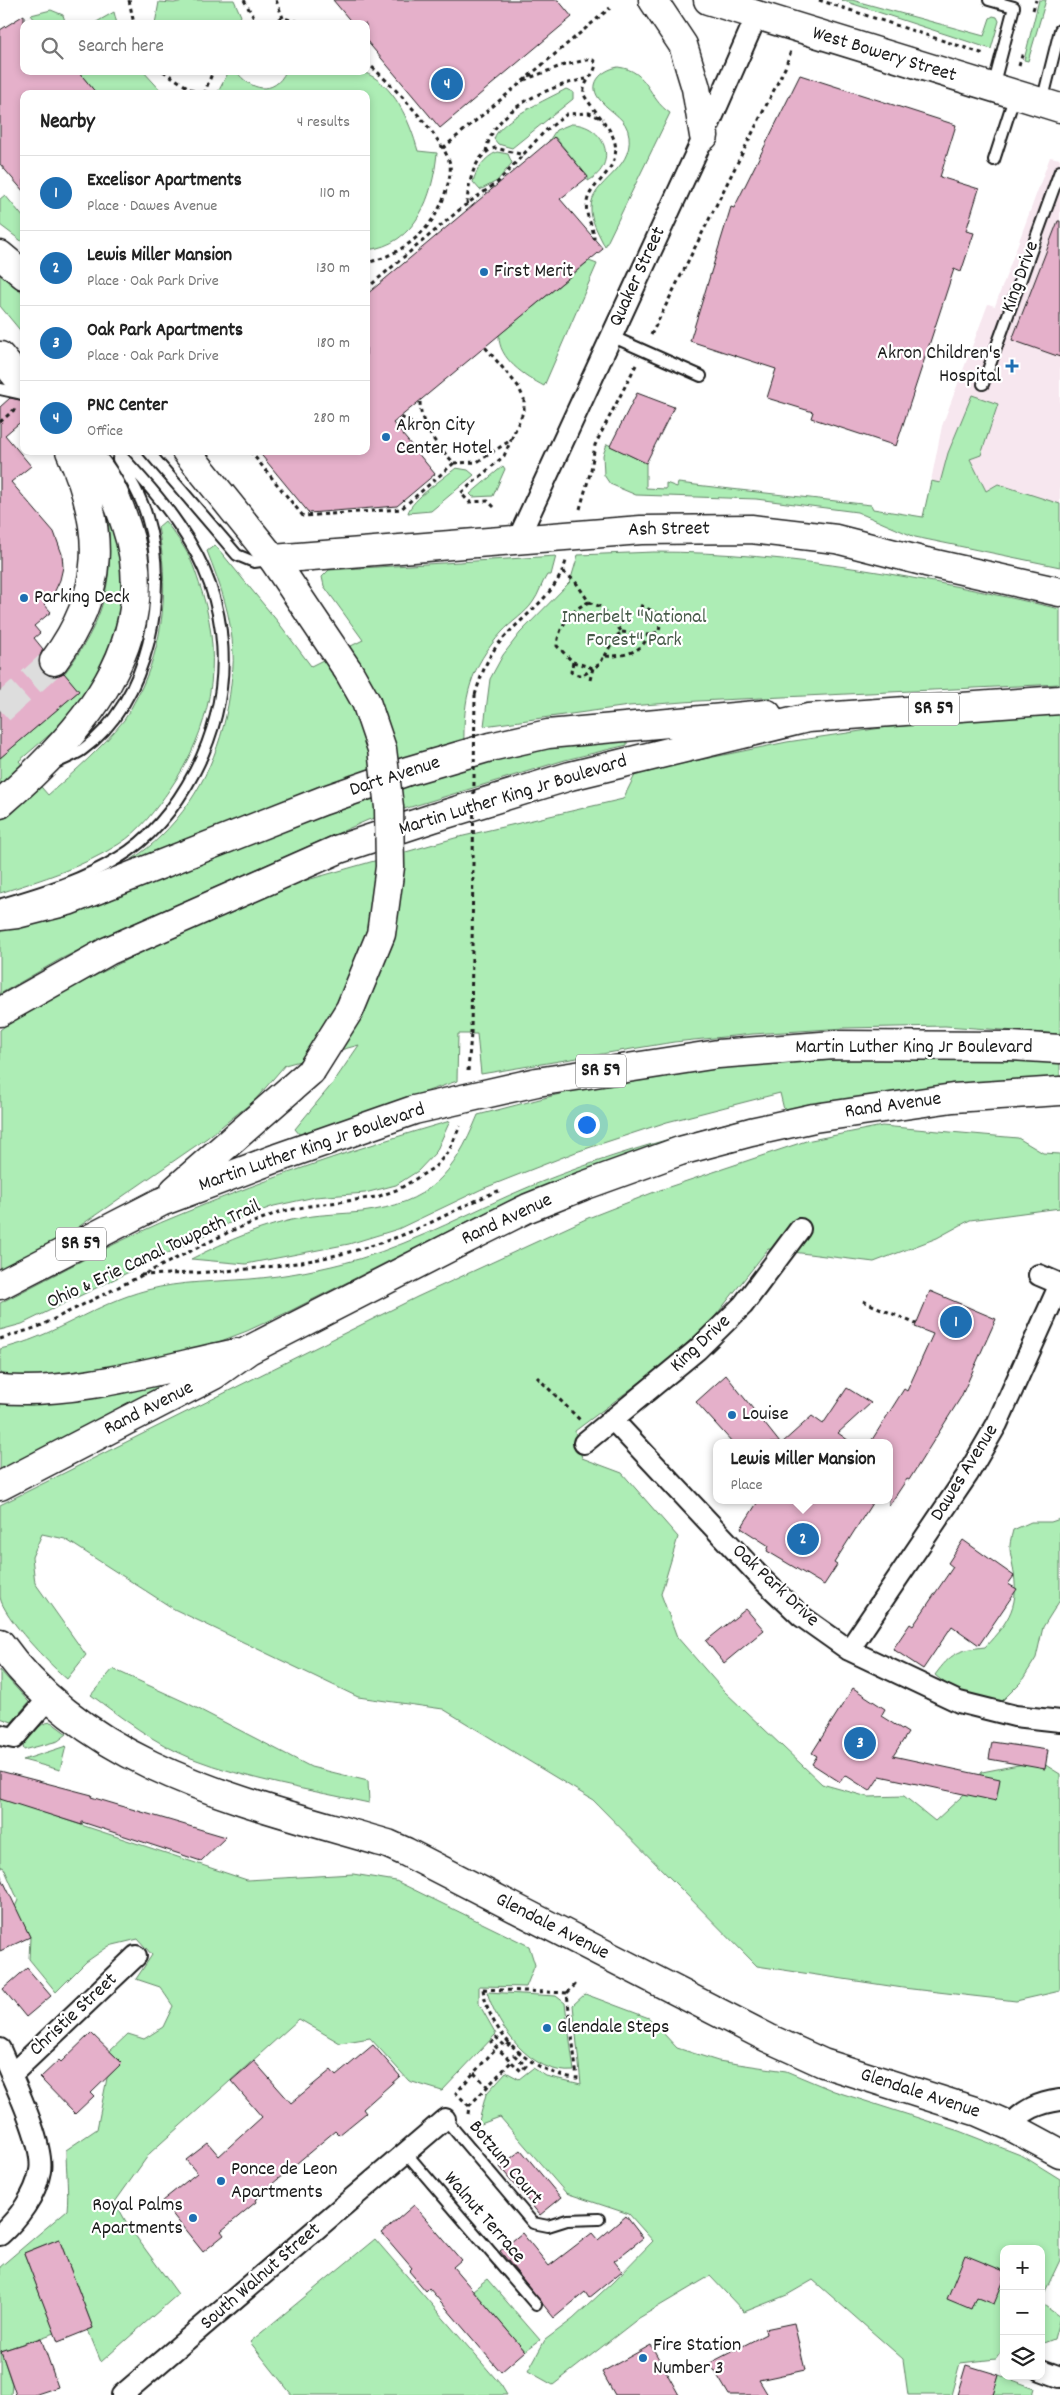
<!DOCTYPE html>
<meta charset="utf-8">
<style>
body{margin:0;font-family:Dekko,sans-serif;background:#f6f6f6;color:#222}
.controls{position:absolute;right:15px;bottom:15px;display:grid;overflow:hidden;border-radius:10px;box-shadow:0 2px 8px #0003}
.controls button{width:45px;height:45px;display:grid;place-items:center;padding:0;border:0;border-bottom:1px solid #e0e0e0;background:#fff;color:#222;font:25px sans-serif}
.you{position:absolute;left:586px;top:1124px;width:18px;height:18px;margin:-12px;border:4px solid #fff;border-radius:50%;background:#1a73e8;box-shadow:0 0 0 8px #1a73e833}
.badge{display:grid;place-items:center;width:32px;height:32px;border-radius:50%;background:#1f6fb2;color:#fff;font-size:16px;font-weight:700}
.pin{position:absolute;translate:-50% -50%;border:2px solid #fff;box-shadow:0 1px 5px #0006}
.popup{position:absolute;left:713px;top:1439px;width:180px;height:65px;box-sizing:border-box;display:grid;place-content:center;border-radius:10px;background:#fff;filter:drop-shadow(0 1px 4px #0005);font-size:16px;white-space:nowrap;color:#767676}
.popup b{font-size:19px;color:#222}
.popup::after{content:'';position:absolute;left:50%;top:100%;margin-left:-10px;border:10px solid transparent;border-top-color:#fff}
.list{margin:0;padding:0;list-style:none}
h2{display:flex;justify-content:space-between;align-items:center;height:65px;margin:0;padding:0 20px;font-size:21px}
h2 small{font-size:16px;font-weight:400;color:#767676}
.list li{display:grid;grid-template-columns:32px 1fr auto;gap:15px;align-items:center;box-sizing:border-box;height:75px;padding:0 20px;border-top:1px solid #e0e0e0}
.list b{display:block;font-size:19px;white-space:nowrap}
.list p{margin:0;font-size:16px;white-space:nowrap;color:#767676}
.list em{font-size:16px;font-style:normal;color:#767676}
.icon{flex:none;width:28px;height:28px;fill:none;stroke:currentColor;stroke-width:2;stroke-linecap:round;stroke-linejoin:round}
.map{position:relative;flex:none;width:1060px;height:2395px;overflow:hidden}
.search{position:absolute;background:#fff;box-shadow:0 2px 8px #0003;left:20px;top:20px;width:350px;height:55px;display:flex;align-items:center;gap:12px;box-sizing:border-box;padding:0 18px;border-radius:10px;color:#767676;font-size:19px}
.panel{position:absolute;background:#fff;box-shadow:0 2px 8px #0003;left:20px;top:90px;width:350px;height:365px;border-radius:10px}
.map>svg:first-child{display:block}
.built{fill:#f7e7ef}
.green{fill:#adedb5;stroke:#648468}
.building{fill:#e5b0ca;stroke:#1c1c1c}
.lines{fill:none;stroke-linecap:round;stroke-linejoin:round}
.secondary-tunnel{stroke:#ddd;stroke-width:28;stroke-dasharray:28 14;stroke-linecap:butt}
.lane-casing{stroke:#1c1c1c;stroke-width:14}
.street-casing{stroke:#1c1c1c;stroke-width:24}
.secondary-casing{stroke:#1c1c1c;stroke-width:31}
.primary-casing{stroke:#1c1c1c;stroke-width:31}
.path{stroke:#1c1c1c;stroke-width:3;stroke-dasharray:4 4;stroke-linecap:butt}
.lane{stroke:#fff;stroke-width:10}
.street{stroke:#fff;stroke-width:20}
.secondary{stroke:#fff;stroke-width:28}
.primary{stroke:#fff;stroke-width:28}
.primary-bridge-casing{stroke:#1c1c1c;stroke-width:31;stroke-linecap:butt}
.path-bridge{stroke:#1c1c1c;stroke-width:3;stroke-dasharray:4 4;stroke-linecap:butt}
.primary-bridge{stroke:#fff;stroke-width:28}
.poi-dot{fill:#1f6fb2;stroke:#fff;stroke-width:2}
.labels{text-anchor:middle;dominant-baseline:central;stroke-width:4.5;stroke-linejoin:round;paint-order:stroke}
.shield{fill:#fff;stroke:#606060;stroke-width:1}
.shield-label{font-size:19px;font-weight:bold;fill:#1c1c1c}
.street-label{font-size:20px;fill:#1c1c1c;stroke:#fff}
.poi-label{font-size:20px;fill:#1c1c1c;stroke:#fff;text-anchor:start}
.park-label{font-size:20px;fill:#485b4a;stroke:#fff}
</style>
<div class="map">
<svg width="1060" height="2395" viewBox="0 0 1060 2395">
<rect width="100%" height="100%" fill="#fff"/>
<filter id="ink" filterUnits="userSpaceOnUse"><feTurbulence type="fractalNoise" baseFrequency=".02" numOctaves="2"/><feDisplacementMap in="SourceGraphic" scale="10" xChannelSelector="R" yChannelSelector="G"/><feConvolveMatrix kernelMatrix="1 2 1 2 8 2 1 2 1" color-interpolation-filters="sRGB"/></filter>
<g filter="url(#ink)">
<path class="built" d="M1050,157L1060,159V519L931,481L942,426L988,304L995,306Z"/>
<path class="green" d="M188,0H234L241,16L236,24H155L159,2L174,3Z
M841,0H852L984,36L990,18L993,16L997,17L999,21L991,49Z
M1039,0H1046L1028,61L1024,60Z
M51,10L63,15L66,24H38L31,15Z
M114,12L117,24H93Z
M618,67C650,71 647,98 670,113L605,247C600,236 590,220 591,208C591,181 633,171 629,136C627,118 611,113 601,101C586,85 601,70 618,67Z
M78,71H143L164,94H97Z
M229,71H236C250,90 274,97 286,71C301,71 352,68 363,72C394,83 410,122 418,151L437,153C433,195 417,245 366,250V94H217Z
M566,89L573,92V99L512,148L498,144L494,139C499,120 548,99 566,89Z
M571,124C605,124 620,164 588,181V177L555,137L547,144L556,130Z
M497,152L508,154L512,163L497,181L480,190L473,182C476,169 485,157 497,152Z
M5,195L24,218V243L0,225V199Z
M589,261L597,264L544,386C525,376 498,359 499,335Z
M0,273L24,294V335L0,306Z
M972,395L998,404L981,455L970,459L986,491L998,484L1060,504V567L915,537L857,512L756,499L636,495L610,484L604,475L603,455L607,444L646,463V488L666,489V483L677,487L678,483L687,484L871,505L873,509L923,517L931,481L940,483L948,453Z
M503,466L505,469L493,496L473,497L470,494Z
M456,468L468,470L474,475L431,511L408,513C411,500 445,477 456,468Z
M115,517L124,591L107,659L70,717L19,761L48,795C75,771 102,748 124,720C129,713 133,704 137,697C165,644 169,585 158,527L165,521C172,530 179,539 185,549C193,562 198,580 203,595C223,664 211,729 170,789C156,809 140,831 119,844C83,867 41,880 0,893V758L79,691L64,674C104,621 114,584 108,519Z
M215,545L278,622L311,666L363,640L324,586L322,577L329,570L556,556L551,575H547C541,584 539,594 533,602C526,613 511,622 502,632C470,667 463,698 464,745L102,878C123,865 144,853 161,836C203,795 225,741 231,684C232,674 234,663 233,653C232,617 220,584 207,551Z
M654,552C791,552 926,578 1060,609V684L698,701L629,706L484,726L490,679L503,655L520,633L570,582L578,555Z
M1060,713V1034L945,1026L845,1028L753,1034L674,1042L481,1074L477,1034H458L457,1081L300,1135L295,1129L333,1083L359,1045L285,1065L255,1100L207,1138L74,1230L0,1271V1030L22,1013L142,952L272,890L455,838L623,799L636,773L787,742L888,727Z
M627,733V745L565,760L368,820L123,928L59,960L0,994V929L47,919L319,812L491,758Z
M873,1058L975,1059L1060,1063V1080L785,1114L780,1093L667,1122L576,1152L482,1189L398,1229L349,1244L246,1264L191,1259C228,1240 265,1225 305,1217C325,1214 343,1214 362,1212C429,1203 453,1176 478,1115C529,1102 581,1087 634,1079C713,1067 793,1062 873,1058Z
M751,1117L752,1121L649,1149L518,1196L290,1311L247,1331L208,1346L134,1368L0,1382V1349C52,1338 96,1303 147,1290C181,1281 215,1282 250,1279C287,1276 323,1269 359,1259C419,1241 473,1210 531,1186C602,1157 676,1136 751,1117Z
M450,1121L436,1152L418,1171L396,1185L365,1193L315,1197L274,1206L236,1220L22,1324L0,1330V1303C61,1272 121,1238 184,1213C271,1177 360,1147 450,1121Z
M882,1126L1018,1138L1043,1153L1060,1154V1208L970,1220L937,1238L874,1262L768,1249L713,1319L668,1361L575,1431L582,1458L622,1473L678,1537L661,1594L677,1637L724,1691L822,1784L868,1797L904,1796L935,1821L973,1786L982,1772L1039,1761L1060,1774V1991L1016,2001L903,1988L757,1966L593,1800L443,1709L358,1697L174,1609L65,1539L42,1534L32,1557L35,1583L86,1655L67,1679C51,1666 3,1617 0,1597C0,1569 0,1534 0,1505L417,1297L588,1218L657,1191L806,1141Z
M199,1372L0,1474V1403L32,1405Z
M1060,1519V1600L1043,1627L1036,1658L1021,1682L999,1704C971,1699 956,1693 935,1675C951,1653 958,1650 985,1647C1010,1620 1020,1605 1013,1567C1010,1549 1008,1549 1013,1530L1031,1522H1051Z
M113,1669L187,1703L311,1767L368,1781L369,1803C310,1790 248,1780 191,1758C154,1743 122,1718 91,1695Z
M0,1670L29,1702L12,1722L0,1718Z
M51,1722L67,1734L58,1741L24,1750L23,1746C31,1735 38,1723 51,1722Z
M66,1746L60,1770L23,1760Z
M0,1798L247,1880L353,1874L396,1881L529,1946L535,1965L526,1987L479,1986V2004L496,2034L442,2091L409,2081L370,2038L340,2043L299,2019L150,2153L115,2202L129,2227L178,2294L101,2362L88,2330L93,2328L59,2239L24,2253L55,2333L1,2351L12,2384L11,2395H0V2267L67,2210C69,2191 66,2170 66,2150L97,2129L107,2078L122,2063L110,2051L128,2034L144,2039L163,2027L173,2006L160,1987L136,1979L152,1955L138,1939L109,1946L86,1962L56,1992L29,1959L30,1937L15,1907L18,1900L4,1868L0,1866Z
M487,1992L556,1996L565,2003L574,2071C531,2075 498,2028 487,1992Z
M585,1994L649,2018L677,2048L718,2061L786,2071L834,2091L959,2131L1023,2156L1060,2179V2260L1041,2300V2249H1004V2347L996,2359L960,2363L951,2395H908L903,2359L813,2280L787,2295L744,2312L710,2276L639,2318L553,2385L528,2371L545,2340L573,2319L613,2282L653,2241L629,2214L566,2193L500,2117L478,2125L486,2094L506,2072L519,2079L533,2068L546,2076L581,2084L573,2005Z
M375,2239L501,2385L507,2395H292L250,2342Z
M487,2279L540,2340L525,2351L473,2290Z
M1041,2303L1060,2317L1054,2339L1041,2344Z
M999,2375L1034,2388L1032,2395H993Z"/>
<path class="building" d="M333,0H558L572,17L440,128L366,40V24H353Z
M24,15V71H78L97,94H24V192L0,164V30Z
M800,75L956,125L940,177L979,189L966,231L974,233L961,272L954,269L896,446L811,418L813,412L767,398L776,369L690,341L731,207L734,208Z
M554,137L588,177L560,199L603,249L393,423L435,474L397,506L309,513L258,451H366V295Z
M1058,221H1060V357L1012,340Z
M637,393L674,407L646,463L610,446Z
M10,398L24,401V419L5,435L31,466L11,482L54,532L62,554L63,567L60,580L54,593L44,604L51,612L34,626L40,633L34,638L43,649L38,660L40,668L45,674L53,677L64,673L79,691L0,758V407Z
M930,1291L996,1319L961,1397L909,1480L907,1479L889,1506V1443H870L904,1389L907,1391L933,1334L915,1327Z
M726,1375L780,1443H733L696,1402Z
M847,1388L871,1403L838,1433L852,1443H782L812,1416L823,1424Z
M759,1500H874L834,1563L837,1565L824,1585L767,1551L769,1546L741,1528Z
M963,1540L1014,1576L1008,1584L1017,1589L979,1645L952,1626L923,1669L893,1649L910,1624L913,1626L953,1567L948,1563Z
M746,1609L764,1630L724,1663L706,1641Z
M853,1688L885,1709L881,1716L908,1733L893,1756L1000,1779L996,1801L880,1776L870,1791L845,1775L840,1782L812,1764L817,1756L812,1753Z
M992,1742L1048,1750L1045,1769L989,1759Z
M0,1771L92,1795L91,1797L226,1837L201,1861L82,1822V1825L0,1799Z
M0,1874L30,1937L0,1951Z
M27,1968L51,1996L26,2017L3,1989Z
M91,2033L122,2063L91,2093L94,2096L75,2114L40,2078L59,2060L61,2062Z
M373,2045L400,2076L363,2109L366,2113L339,2135L335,2131L271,2185L255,2200L256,2202L221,2231L224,2235L203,2252L162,2201L197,2173L186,2160L208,2143L219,2156L262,2117L231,2081L254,2061L291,2103L331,2070L336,2076Z
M521,2150L561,2198L540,2215L500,2167Z
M414,2205L461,2260L453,2267L525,2351L501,2372L429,2288L426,2291L409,2271L412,2268L382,2233Z
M626,2216L643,2238L614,2261L622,2271L589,2298L585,2292L554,2318L500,2251L522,2233L549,2266L592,2233L598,2240Z
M59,2239L93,2328L58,2342L24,2253Z
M965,2255L1004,2271V2280L994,2304L976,2297L971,2309L947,2299Z
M794,2323L805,2370L759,2380L768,2395H729L710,2363L766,2334L765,2329Z
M41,2338L58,2387L34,2395H16L1,2351Z
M651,2345L679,2395H615L602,2372Z
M966,2365L999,2375L993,2395H957Z"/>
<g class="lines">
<path class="secondary-tunnel" d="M0,710L54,661"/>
<g class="lane-casing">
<path id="lane" d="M989,0L1014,7L993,87
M1042,102L1060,30
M994,160L1015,95
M611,336L701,376
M983,384L1060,171
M0,389L23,394
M148,451L237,555L254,562L269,560
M58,762C66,758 75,755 82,750C149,702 170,592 147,517C141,496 129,477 118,459
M2,904C42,892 83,880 118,858C152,838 177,805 195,771C236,691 232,601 180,527C162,500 139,475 117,451
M445,2119L533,2223L548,2226L567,2220L599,2219
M406,2153L536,2305"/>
</g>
<g class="street-casing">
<path id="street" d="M518,539L704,136L757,15
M1039,1275L1060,1284
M612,1419L763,1580L801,1616L849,1650L959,1702L1015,1716L1060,1721
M584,1443L697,1350L743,1305L800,1229
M849,1650L968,1474L997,1424L1060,1284
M0,1735L14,1738L48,1699
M0,2049C11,2076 45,2144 40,2171C36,2195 18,2219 0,2235
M11,2075L136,1956
M1010,2126C1024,2109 1039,2103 1060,2100
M1041,2370L1060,2377
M122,2395L445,2119"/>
</g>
<g class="secondary-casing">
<path id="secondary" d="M653,0L683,45L696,88L704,136
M708,0L1060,108
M0,255L24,275
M0,356L24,385
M186,451L273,559L641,530L751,529L836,539L926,562L1060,592
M54,661C106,591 105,529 70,451
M0,804C81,734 165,642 126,526C116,495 107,475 84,451
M0,1643C91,1771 247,1802 388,1844L406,1852L768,2038L823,2063L978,2112L1010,2126L1060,2153"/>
</g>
<g class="primary-casing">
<path id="primary" d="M273,559L349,672
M0,916L17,914L68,901L322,801L408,771L490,747L548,734L767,714
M0,1012L108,951L339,849L433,818L570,776L808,718L1060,700
M175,1190L311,1071
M0,1285L161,1202L277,1158L414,1110L537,1082L718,1054L834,1045L1011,1046L1060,1049
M0,1389C74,1396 164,1368 237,1353
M0,1486L214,1375L249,1350L460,1242L528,1208L583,1186L680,1151L751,1132L814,1118L953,1098L1060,1091"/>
</g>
<path class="path" d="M129,0L134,24
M244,0L257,24
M276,0L283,18
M819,0L984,54
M1033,10L1036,0
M263,24L283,18L309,24
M366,62C387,79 444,138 450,164C451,172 449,182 446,190C436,228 404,254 366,263
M1019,66L1023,52
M163,71L198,94
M524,80L561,66L586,60H593L596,64C594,77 582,81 584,95C601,123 633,142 604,176C597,185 589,191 587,202C584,217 594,225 594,239
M204,94L213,71
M443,148L610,8
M486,152C492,109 549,86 586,79
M467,204C468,184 474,154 495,148L524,155
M366,289L464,206L498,182L544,132L567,114L589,113L603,119
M651,335L785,68L791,51
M401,417L413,424L425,426
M0,422L15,409
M250,451L303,516L401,509L454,463C437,445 420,427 420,401
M454,463L477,462L511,440L524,410V399L518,386L485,347
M494,507L488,501L469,502L461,493L504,456L511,440
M580,509L591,470L595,445L636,365
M563,572L575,581L589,602C571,609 558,628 557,646L573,662L593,668L600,664L604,656C621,657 643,653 648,635L659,632L660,624L657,613L637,604
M589,602L601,607L622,632L615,637L605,656
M622,632L648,635
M573,662L571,672C580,678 586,674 593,668
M590,680L593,668
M475,695C481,676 487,657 500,642C523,615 556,596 566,561
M468,1071L471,1034
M141,1275C230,1272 315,1268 400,1236C434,1223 466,1203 501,1190
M863,1301L916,1324
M0,1339L38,1327L231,1231L279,1212L309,1206L377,1197L399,1189L435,1167L449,1151L460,1126
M537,1377L580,1420
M483,1989L567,1993L577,2078C532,2074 489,2034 483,1989Z
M567,1993L576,1984
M510,2043L506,2047L496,2037L491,2042L521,2071L526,2066L514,2055L519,2051
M474,2073L487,2086
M469,2106L456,2093L496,2048
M468,2114L469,2106L511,2062"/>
<use href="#lane" class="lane"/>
<use href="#street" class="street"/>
<use href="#secondary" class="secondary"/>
<use href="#primary" class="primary"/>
<g class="primary-bridge-casing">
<path id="primary-bridge" d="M311,1071L350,1009L381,934L390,867L389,807L382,749L366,702L349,672"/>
</g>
<path class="path-bridge" d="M471,1034L475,695"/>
<use href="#primary-bridge" class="primary-bridge"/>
</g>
</g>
<g class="poi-dot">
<circle cx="484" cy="272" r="5"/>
<path d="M1009.5 358.5h5v5h5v5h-5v5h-5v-5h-5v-5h5z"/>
<circle cx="386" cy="437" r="5"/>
<circle cx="24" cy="598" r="5"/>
<circle cx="732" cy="1415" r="5"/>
<circle cx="547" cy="2028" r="5"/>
<circle cx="221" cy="2181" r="5"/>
<circle cx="193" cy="2218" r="5"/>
<circle cx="643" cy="2358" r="5"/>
</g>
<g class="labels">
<g class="shield">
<rect x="909" y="692.5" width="50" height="33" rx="4"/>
<rect x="576" y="1054.5" width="50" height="33" rx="4"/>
<rect x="56" y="1227.5" width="50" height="33" rx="4"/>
</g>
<g class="shield-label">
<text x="934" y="709">SR 59</text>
<text x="601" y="1071">SR 59</text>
<text x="81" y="1244">SR 59</text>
</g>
<g class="street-label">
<text transform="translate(884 55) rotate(17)">West Bowery Street</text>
<text transform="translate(638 277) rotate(-65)">Quaker Street</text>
<text transform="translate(1021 277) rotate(-70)">King Drive</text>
<text transform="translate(669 530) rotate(-1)">Ash Street</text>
<text transform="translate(395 777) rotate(-18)">Dart Avenue</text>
<text transform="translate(513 796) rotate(-17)">Martin Luther King Jr Boulevard</text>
<text x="914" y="1048">Martin Luther King Jr Boulevard</text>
<text transform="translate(893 1106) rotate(-8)">Rand Avenue</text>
<text transform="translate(312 1148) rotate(-19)">Martin Luther King Jr Boulevard</text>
<text transform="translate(507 1220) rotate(-25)">Rand Avenue</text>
<text transform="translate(154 1255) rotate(-25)">Ohio &amp; Erie Canal Towpath Trail</text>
<text transform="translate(701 1344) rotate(-43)">King Drive</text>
<text transform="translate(149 1409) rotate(-27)">Rand Avenue</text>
<text transform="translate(965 1473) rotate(-58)">Dawes Avenue</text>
<text transform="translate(775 1586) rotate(43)">Oak Park Drive</text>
<text transform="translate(552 1927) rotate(27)">Glendale Avenue</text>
<text transform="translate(74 2015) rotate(-43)">Christie Street</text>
<text transform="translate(920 2094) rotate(18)">Glendale Avenue</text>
<text transform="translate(505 2163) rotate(50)">Botzum Court</text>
<text transform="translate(484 2218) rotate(49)">Walnut Terrace</text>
<text transform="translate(261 2277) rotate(-41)">South Walnut Street</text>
</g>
<g class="poi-label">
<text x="494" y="272">First Merit</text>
<text x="1001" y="354" text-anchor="end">Akron Children's<tspan x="1001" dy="23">Hospital</tspan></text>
<text x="396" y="426">Akron City<tspan x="396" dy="23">Center Hotel</tspan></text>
<text x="34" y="598">Parking Deck</text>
<text x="742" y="1415">Louise</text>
<text x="557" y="2028">Glendale Steps</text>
<text x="231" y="2170">Ponce de Leon<tspan x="231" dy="23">Apartments</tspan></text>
<text x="183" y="2206" text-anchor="end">Royal Palms<tspan x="183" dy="23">Apartments</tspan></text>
<text x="653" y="2346">Fire Station<tspan x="653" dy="23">Number 3</tspan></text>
</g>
<g class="park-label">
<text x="634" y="618">Innerbelt "National<tspan x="634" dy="23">Forest" Park</tspan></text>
</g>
</g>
</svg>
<div class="controls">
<button>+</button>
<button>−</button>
<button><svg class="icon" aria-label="layers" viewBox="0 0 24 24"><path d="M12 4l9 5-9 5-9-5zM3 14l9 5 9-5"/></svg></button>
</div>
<div class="you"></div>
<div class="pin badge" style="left:956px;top:1322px">1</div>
<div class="pin badge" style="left:803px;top:1539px">2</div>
<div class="popup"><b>Lewis Miller Mansion</b>Place</div>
<div class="pin badge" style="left:860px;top:1743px">3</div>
<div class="pin badge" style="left:447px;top:84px">4</div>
<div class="search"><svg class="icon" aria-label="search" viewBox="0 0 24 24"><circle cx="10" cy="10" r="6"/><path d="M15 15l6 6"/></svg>Search here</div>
<section class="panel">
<h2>Nearby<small>4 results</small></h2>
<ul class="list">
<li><span class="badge">1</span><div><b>Excelisor Apartments</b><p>Place · Dawes Avenue</p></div><em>110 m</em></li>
<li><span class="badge">2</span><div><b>Lewis Miller Mansion</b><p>Place · Oak Park Drive</p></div><em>130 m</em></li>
<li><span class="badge">3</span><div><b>Oak Park Apartments</b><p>Place · Oak Park Drive</p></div><em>180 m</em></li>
<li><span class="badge">4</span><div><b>PNC Center</b><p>Office</p></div><em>280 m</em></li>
</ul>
</section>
</div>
